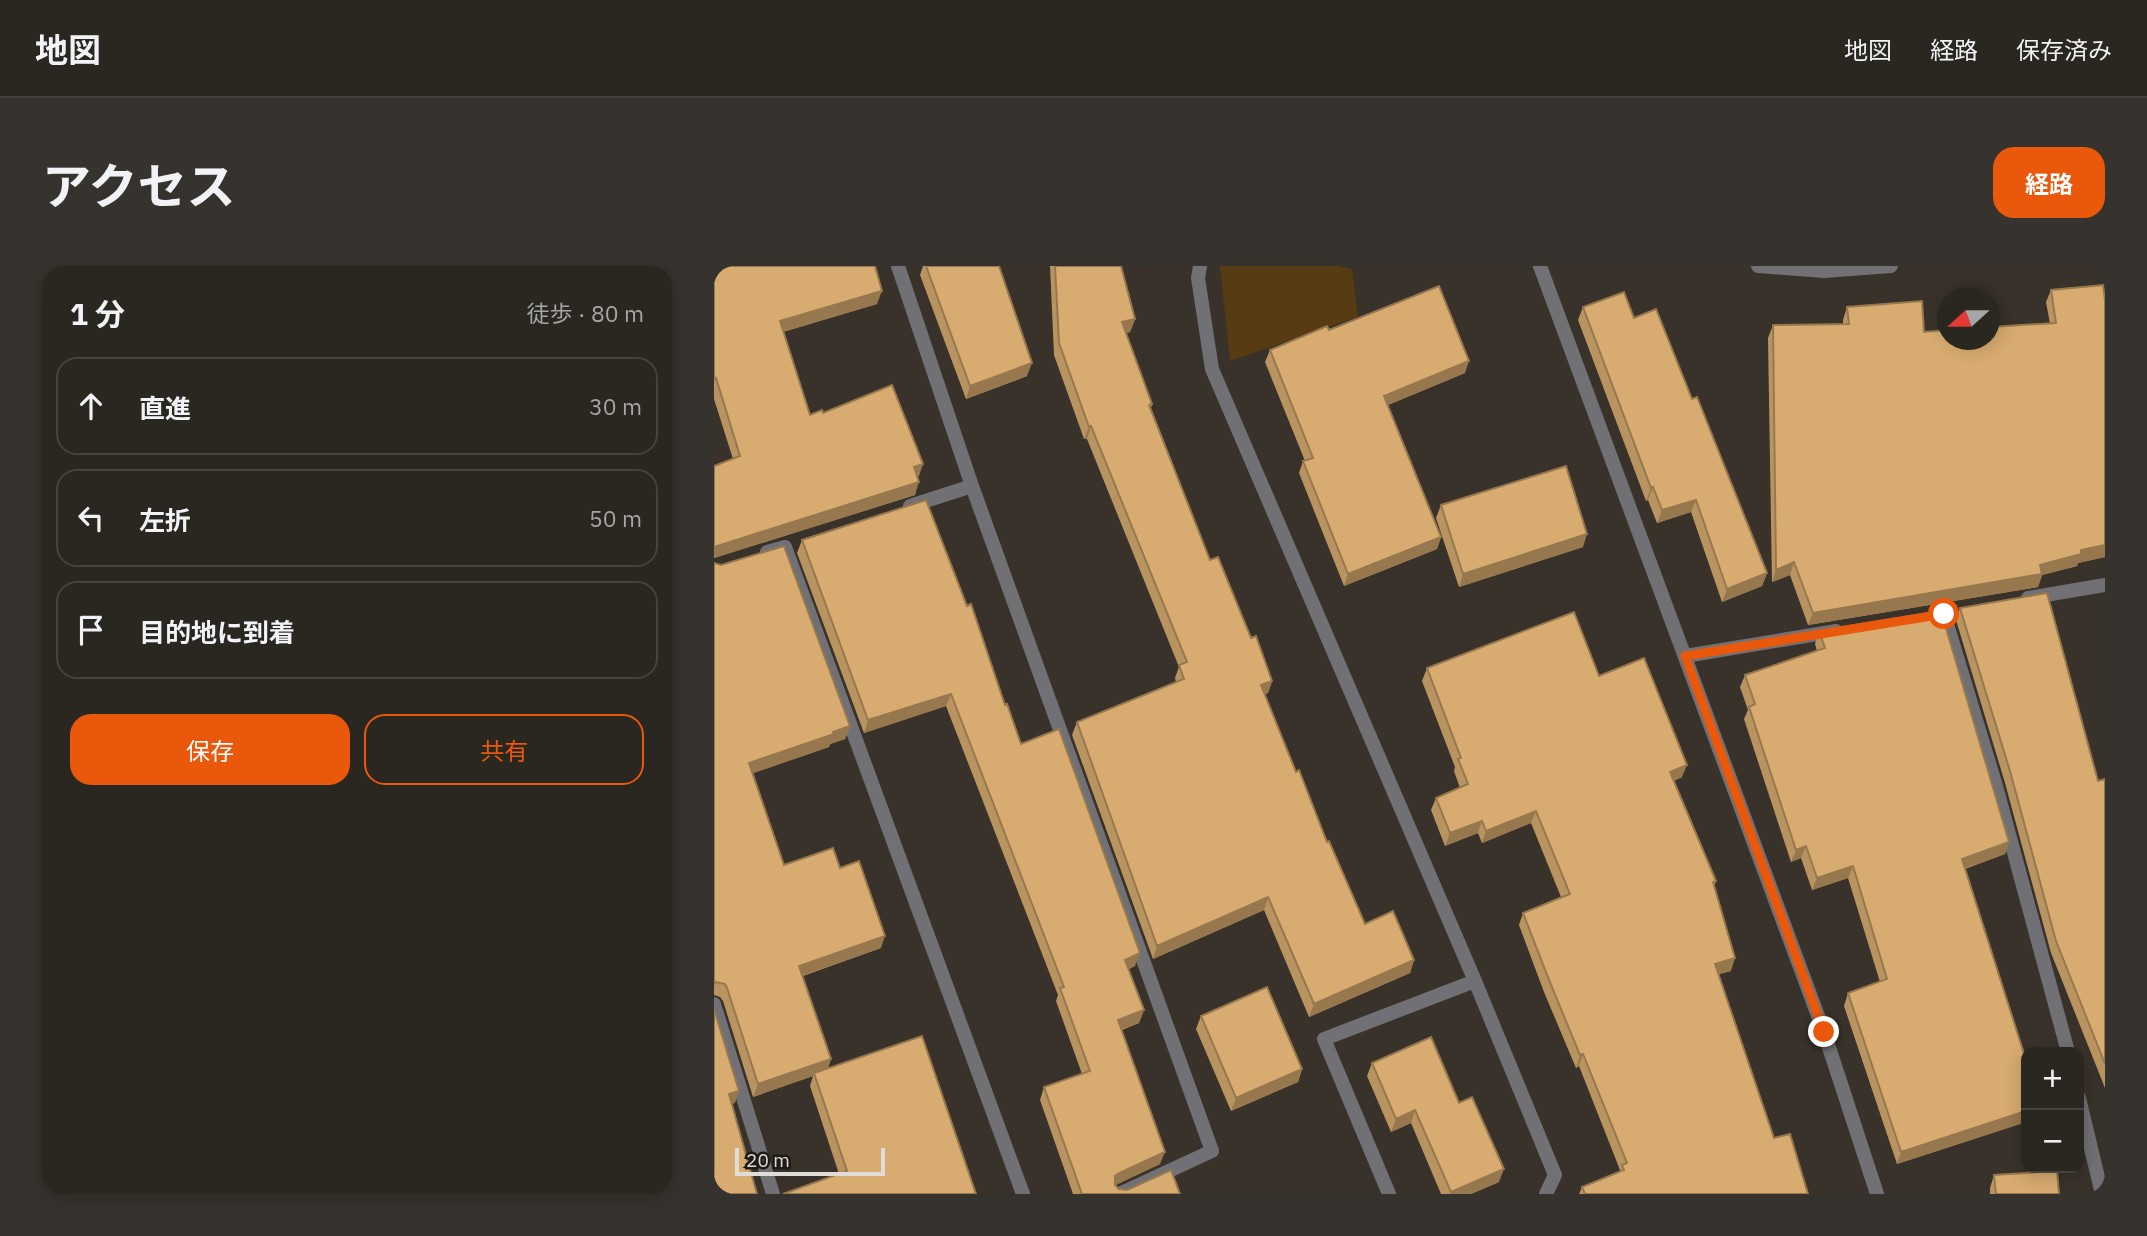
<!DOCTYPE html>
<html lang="ja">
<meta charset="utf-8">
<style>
body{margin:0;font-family:"IBM Plex Sans","Noto Sans JP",sans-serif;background:#36322d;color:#f1f3f6}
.controls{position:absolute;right:21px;bottom:21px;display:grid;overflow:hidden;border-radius:14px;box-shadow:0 4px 18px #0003}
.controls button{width:63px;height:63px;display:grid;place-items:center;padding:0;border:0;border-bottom:2px solid #46433e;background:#2a2620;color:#f1f3f6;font:35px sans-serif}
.compass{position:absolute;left:1223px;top:21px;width:63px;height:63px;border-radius:50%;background:#2a2620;box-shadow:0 4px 18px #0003;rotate:249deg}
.scale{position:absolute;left:21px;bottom:18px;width:150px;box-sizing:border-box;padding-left:7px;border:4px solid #e0dcd7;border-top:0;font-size:19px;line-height:24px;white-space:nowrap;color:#e0dcd7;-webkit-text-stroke:5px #1d1a17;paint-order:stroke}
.stop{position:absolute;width:21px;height:21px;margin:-16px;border:5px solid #ea580c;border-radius:50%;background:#fff}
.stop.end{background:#ea580c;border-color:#fff;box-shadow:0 2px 7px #0008}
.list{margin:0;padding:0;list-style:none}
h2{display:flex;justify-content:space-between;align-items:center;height:91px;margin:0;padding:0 28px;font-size:30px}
h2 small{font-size:23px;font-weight:400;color:#a5a5a5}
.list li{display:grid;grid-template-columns:46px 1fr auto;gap:21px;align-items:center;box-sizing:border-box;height:98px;margin:0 14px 14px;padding:0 14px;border:2px solid #46433e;border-radius:21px}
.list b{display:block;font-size:26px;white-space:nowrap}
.list em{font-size:23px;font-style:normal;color:#a5a5a5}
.actions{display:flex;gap:14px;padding:21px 28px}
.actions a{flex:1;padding:16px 0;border:2px solid #ea580c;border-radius:21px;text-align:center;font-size:24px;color:#ea580c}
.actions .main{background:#ea580c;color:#fff}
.icon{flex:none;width:38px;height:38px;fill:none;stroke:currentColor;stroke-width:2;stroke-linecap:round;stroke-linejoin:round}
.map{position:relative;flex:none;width:1391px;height:928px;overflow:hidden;border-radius:21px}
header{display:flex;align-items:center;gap:42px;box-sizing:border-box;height:98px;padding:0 35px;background:#2a2620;border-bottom:2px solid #46433e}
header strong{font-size:33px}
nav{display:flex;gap:38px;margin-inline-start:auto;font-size:24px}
.intro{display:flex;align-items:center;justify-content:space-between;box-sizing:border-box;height:168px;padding:0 42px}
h1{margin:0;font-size:49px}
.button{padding:18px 32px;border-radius:21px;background:#ea580c;color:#fff;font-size:24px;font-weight:700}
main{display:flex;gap:42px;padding:0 42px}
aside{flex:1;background:#2a2620;border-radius:21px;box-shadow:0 4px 18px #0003}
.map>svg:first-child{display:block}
.green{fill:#573b12}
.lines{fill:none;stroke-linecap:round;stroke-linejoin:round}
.minor{stroke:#707075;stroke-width:14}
.wall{fill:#ba9460}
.shaded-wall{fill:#97784e}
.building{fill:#d8ac70;stroke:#97784e;stroke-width:2}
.route{stroke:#ea580c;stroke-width:9}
</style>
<header>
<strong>地図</strong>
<nav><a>地図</a><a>経路</a><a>保存済み</a></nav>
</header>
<div class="intro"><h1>アクセス</h1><a class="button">経路</a></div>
<main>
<aside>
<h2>1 分<small>徒歩 · 80 m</small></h2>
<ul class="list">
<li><svg class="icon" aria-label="ahead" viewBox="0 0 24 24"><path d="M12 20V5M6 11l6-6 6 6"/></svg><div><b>直進</b></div><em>30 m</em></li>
<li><svg class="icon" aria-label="left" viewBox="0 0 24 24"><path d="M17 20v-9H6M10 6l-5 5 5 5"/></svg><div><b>左折</b></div><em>50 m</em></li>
<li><svg class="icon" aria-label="arrive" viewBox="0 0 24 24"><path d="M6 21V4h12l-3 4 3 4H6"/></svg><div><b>目的地に到着</b></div></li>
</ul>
<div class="actions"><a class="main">保存</a><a>共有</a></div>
</aside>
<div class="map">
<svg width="1391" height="928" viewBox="0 0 1391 928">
<rect width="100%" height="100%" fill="#38322a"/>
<path class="green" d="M506,0H624L638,3L644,51L516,95Z"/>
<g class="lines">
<path class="minor" d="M184,0L258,220L498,885L405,928
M486,0L484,12L498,103L761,715L841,909L832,928
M826,0L1110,766L1163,928
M1044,0L1110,5L1177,0
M196,240L258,220
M53,286L71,281L309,928
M1314,332L1391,319
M1230,348L1282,520L1354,786
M971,390L1122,365
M0,738L59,928
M1365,832L1388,928
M675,928L610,773L761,715"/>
</g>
<path class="wall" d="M0,0L163,38L69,66L96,149L109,147L209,198L203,211L201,229L0,292V200L19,193L0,133Z
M209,0H285L313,110L252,133L206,9Z
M336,0H407L421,53L416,66L412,67L438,138L437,142L496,294L537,372L558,415L554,427L551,428L582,506L651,658L700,694L696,707L595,751L550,644L439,693L358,469L363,456L462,416L461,412L465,401L373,173H370L340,89Z
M1337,24L1391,34V291L1364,297L1363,300L1328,309L1324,321L1094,359L1076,309L1058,316L1054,72L1059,59H1129V54L1133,41L1210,66L1336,58L1332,36Z
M869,41L978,133L1053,307L1048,320L1008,336L977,246L943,257L934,234L932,235L864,54Z
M615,64L751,107L674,139L727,271L723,283L630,320L585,207L589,195H591L551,96L556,84Z
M727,239L869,281L745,321L722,252Z
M88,274L291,439L307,478L421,700L415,703L430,744L425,757L408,764L446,898L401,919L405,923L466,928H359L326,834L330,821L368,808L342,735L344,729L232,440L150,467L83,287Z
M0,297L136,460L131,473L116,478L115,481L39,507L70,599L126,602L167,682L89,710L117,793L114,802L262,928L125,908L96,820L99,810L39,831L9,735L6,731L0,729Z
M1246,342L1384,515L1391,513V822L1337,687L1291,517L1242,354Z
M1105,365L1295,576L1291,588L1251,603L1312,794V856L1183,898L1130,740L1134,727L1166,716L1134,612L1098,624L1087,592L1077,596L1030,453L1034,444L1026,421L1031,409L1103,385L1101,378Z
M713,402L885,410L968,511L960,515L1002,615L1000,621L1017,705L1004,708L1060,872L1094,928H865L868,921L905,906L906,904L865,800L862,802L830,726L805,659L809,647L847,631L817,557L768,577L764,567L731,580L717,544L722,532L746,522L740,505L741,501L708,415Z
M487,750L588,803L584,816L517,845L482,763Z
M658,797L745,837L785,916L757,928H727L697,857L677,866L653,810Z
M1280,909L1345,928H1276V922Z"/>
<path class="shaded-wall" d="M168,25L163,38L61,68L66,55Z
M421,53L416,66L404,69L408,56Z
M755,95L751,107L666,142L670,130Z
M318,97L313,110L252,133L256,120Z
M377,160L373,173H370L375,161Z
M209,198L205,210L195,214L200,201Z
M205,216L201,229L0,292V281L2,280Z
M939,221L934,234L932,235L937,222Z
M982,234L977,246L943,257L948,244Z
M873,268L869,281L745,321L749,308Z
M727,271L723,283L630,320L634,308Z
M1391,279V291L1364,297L1363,300L1328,309L1324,321L1094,359L1099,347L1326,299L1367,284Z
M1080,296L1076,309L1058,316L1062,304Z
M1053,307L1048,320L1008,336L1013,323Z
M558,415L554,427L542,431L547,419Z
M237,428L232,440L150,467L154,454Z
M136,460L131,473L116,478L115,481L31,510L35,497Z
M973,499L968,511L952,518L956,506Z
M822,545L817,557L768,577L772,565Z
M768,555L764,567L731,580L736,567Z
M1295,576L1291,588L1243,605L1248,593Z
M1092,580L1087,592L1077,596L1082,584Z
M1139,600L1134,612L1098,624L1103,612Z
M554,631L550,644L439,693L443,680Z
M171,670L167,682L81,712L85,700Z
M426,687L421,700L407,706L411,694Z
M1021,692L1017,705L996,711L1001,698Z
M700,694L696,707L595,751L600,738Z
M430,744L425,757L399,766L404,754Z
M869,788L865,800L862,802L866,789Z
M117,793L113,805L100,807L99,810L39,831L44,818Z
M588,803L584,816L517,845L522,832Z
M25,825L21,837L10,841L15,828Z
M701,844L697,857L677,866L682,853Z
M1312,845V856L1183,898L1187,886Z
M451,886L446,898L400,920L401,910L405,907Z
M790,903L785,916L757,928H736L737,926Z"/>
<path class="building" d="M0,0H161L168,25L66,55L96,149L108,144L109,147L178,119L209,198L200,201L205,216L0,281V200L26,190L2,112L0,113Z
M212,0H285L318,97L256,120Z
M341,0H407L421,53L408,56L438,138L435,139L496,294L504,291L537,372L542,370L558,415L547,419L582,506L585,504L613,576L615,575L651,658L679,645L700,694L600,738L554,631L443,680L363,456L470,413L465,399L473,396L377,160L375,161L345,77Z
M1389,19L1391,34V279L1367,284V288L1326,299L1328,308L1099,347L1080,296L1062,304L1059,59L1135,58L1133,41L1208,35L1210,66L1234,64V74H1276V61L1342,57L1337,24Z
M725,20L755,95L670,130L727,271L634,308L589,195L599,192L556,84L613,60L615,64Z
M910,26L920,52L942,43L978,133L983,131L1053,307L1013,323L982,234L948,244L939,221L937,222L869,41Z
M852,200L873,268L749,308L727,239Z
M212,234L253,340L257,338L291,439L293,438L307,478L345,463L426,687L411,694L430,744L404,754L451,886L405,907L401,910V919L405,923L413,924L457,904L466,928H368L330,821L376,805L346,722L350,721L237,428L154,454L88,274Z
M70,280L136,460L119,466L120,468L35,497L70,599L119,582L126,602L145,595L171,670L85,700L117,793L44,818L13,722L11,718L2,716L0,718V297L7,299Z
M1333,327L1384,515L1391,513V798L1342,675L1296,505L1246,342Z
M1227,345L1295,576L1248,593L1312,794V845L1187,886L1134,727L1173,713L1139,600L1103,612L1092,580L1082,584L1035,441L1041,438L1031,409L1111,382L1105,365Z
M860,346L885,410L930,392L973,499L956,506L1002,615L999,616L1021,692L1001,698L1060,872L1076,868L1094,928H871L868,921L910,904L908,899L913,897L869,788L866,789L835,714L809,647L856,628L822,545L772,565L768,555L736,567L722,532L754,518L744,493L747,492L713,402Z
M553,721L588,803L522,832L487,750Z
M0,743L25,825L15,828L43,928H0Z
M208,770L262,928H69L133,905L100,807Z
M717,771L745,837L758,831L790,903L737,926L701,844L682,853L658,797Z
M1343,905L1345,928H1282L1280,909Z"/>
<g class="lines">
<path class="route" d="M1110,766L971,390L1230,348"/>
</g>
</svg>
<div class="controls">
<button>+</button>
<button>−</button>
</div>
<svg class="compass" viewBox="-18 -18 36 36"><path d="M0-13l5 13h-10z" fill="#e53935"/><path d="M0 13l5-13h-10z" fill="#a5a5a5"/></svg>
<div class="scale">20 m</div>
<div class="stop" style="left:1230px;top:348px"></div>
<div class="stop end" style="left:1110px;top:766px"></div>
</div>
</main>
